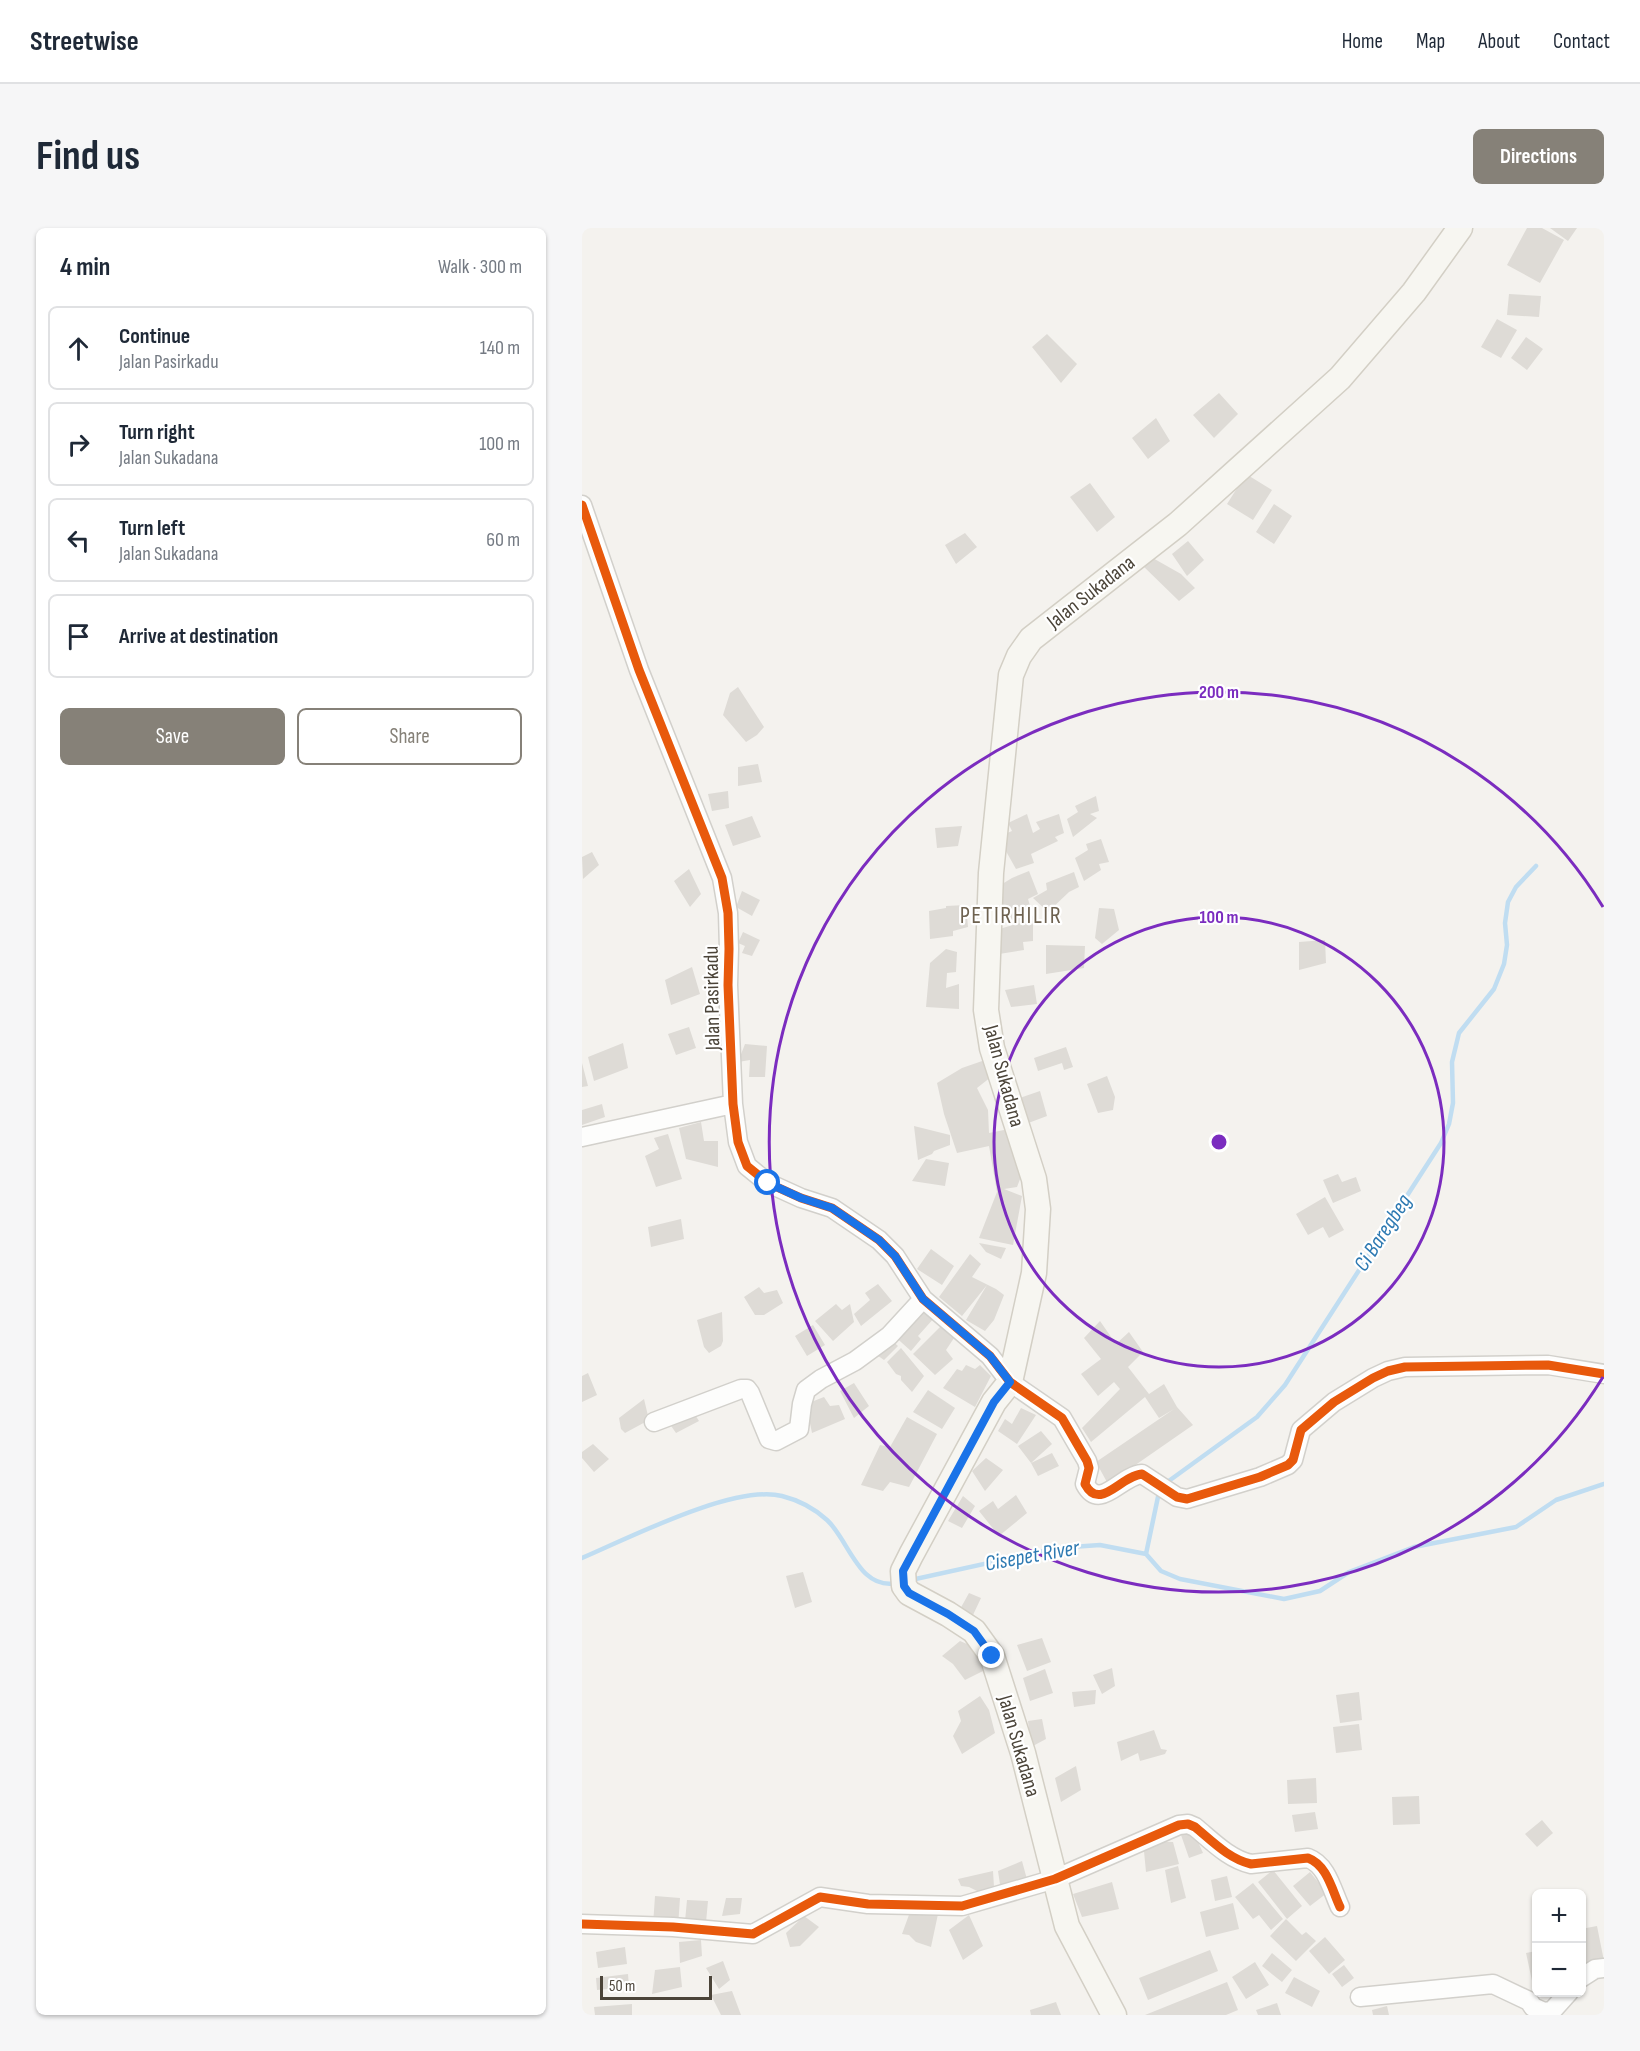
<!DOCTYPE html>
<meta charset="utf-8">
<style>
body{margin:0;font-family:"Sofia Sans Condensed",sans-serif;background:#f6f6f7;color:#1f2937}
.controls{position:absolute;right:18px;bottom:18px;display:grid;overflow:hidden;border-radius:9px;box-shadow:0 2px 4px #0004}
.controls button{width:54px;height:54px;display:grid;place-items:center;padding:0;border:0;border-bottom:2px solid #e0e1e3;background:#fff;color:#1f2937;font:30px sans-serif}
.scale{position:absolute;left:18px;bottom:15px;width:112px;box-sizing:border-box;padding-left:6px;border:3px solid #4b4439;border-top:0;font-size:16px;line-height:21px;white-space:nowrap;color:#4b4439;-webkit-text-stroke:4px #fff;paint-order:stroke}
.stop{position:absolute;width:18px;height:18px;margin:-14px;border:4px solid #1a73e8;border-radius:50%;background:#fff}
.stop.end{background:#1a73e8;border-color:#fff;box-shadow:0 2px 6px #0008}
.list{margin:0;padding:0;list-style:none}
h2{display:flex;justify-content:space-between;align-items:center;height:78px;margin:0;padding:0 24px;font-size:26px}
h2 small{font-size:20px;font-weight:400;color:#747a83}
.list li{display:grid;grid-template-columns:39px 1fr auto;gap:18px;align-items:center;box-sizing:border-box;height:84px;margin:0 12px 12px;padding:0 12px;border:2px solid #e0e1e3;border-radius:9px}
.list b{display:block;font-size:22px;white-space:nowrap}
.list p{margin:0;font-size:20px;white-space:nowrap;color:#747a83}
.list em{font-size:20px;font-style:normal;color:#747a83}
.actions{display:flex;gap:12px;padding:18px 24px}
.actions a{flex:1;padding:14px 0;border:2px solid #868178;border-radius:9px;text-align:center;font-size:21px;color:#868178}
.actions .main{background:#868178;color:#fff}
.icon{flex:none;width:33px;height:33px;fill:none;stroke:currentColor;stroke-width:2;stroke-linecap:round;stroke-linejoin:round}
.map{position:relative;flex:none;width:1022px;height:1787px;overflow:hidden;border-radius:9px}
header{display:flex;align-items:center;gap:36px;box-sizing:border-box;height:84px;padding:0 30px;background:#fff;border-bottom:2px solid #e0e1e3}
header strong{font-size:28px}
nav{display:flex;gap:33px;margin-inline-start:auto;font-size:21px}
.intro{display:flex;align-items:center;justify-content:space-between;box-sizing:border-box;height:144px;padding:0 36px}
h1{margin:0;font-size:42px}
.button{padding:15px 27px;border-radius:9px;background:#868178;color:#fff;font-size:21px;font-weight:700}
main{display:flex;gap:36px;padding:0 36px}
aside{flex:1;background:#fff;border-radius:9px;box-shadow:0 2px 4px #0004}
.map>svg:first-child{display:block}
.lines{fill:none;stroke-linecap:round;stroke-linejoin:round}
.stream{stroke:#c0ddf1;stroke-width:4.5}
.building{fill:#dedbd6}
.street-casing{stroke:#d2d0cb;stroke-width:21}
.secondary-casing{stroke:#d3cfc5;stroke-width:27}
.street{stroke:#fdfdfc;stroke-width:18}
.secondary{stroke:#f7f6f1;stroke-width:24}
.cycleway-casing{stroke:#fff;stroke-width:13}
.cycleway{stroke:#e8590c;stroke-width:9}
.route{stroke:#1a73e8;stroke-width:8}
.ring{fill:none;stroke:#7b2cbf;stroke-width:3}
.labels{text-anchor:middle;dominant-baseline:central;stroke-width:4.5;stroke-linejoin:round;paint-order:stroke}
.street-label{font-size:21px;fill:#4b4439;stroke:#fff}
.water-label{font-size:22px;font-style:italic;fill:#2e7ab2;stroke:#fff}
.quarter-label{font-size:24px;letter-spacing:1.5px;fill:#6e6250;stroke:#fff}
.centre{fill:#7b2cbf;stroke:#fff;stroke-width:3}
.ring-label{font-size:18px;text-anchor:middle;font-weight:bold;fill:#7b2cbf;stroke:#fff;stroke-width:4.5;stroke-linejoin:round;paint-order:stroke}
</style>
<header>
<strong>Streetwise</strong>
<nav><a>Home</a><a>Map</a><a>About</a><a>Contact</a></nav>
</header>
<div class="intro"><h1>Find us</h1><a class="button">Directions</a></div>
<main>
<aside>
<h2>4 min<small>Walk · 300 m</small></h2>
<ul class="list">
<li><svg class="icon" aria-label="ahead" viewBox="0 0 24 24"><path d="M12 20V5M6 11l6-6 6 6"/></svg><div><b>Continue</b><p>Jalan Pasirkadu</p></div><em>140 m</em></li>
<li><svg class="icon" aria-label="right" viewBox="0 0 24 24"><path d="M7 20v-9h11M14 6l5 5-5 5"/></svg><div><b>Turn right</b><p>Jalan Sukadana</p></div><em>100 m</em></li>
<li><svg class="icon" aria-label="left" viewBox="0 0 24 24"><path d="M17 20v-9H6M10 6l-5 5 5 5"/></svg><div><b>Turn left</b><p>Jalan Sukadana</p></div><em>60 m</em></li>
<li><svg class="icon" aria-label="arrive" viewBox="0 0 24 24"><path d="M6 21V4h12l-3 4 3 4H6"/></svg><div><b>Arrive at destination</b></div></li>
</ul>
<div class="actions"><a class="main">Save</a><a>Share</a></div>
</aside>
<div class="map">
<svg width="1022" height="1787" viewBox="0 0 1022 1787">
<rect width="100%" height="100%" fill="#f4f2ee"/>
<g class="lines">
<path class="stream" d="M584,1255L675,1189L703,1157L859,915L867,896L871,875L870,834L877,805L912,761L922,736L925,717L923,695L926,674L934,659L954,638
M564,1326L577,1264
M0,1330C47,1310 152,1256 200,1268C216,1272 233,1281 245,1292C267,1312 277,1363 315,1355
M329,1352L475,1320L518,1317L564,1326L579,1343L598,1351L702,1371L738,1363L767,1344L832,1319L934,1299L974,1272L1022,1256"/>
</g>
<path class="building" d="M945,0H960L982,12L958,55L925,37Z
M968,0H995L986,13Z
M927,66L959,68L957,89L925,87Z
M915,91L935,102L919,130L899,119Z
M465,106L495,136L479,155L450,119Z
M944,109L961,121L945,142L929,130Z
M637,165L656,186L632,210L611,187Z
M574,190L588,213L566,231L550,210Z
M664,246L690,262L671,292L645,276Z
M508,255L533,289L515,304L488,269Z
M692,276L710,288L692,316L674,304Z
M383,305L395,319L374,336L363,317Z
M606,313L622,332L605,348L590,326Z
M569,329L599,346L613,360L597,373L560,337Z
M156,459L182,499L175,507L164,514L141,487L148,465Z
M176,536L180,554L156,558V539Z
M146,563L147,580L130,583L126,566Z
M514,568L517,583L508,586L515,590L491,609L485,591L496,584L493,578Z
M445,586L451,605L458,601L454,594L477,586L482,605L473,609L476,613L449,626L452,635L434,641L416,609L430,603L426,595Z
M170,588L179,609L151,618L143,597Z
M380,598L376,618L355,620L353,600Z
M519,611L527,634L517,636L519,642L502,653L493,630L506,622L504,616Z
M10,624L17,637L1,651L0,629Z
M107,641L119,666L108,679L92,653Z
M447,643L456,666L446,671L449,681L436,688H451V713L441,714L442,722L411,727V703L434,696V690L419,698L412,661L430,650Z
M492,644L497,659L487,664L466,684L451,670L465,662L464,655Z
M160,663L178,672L170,688L154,679Z
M384,677L386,699L371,703V708L348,711L347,683L364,680V678Z
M517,680L532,681L537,702L520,716L513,710Z
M161,704L178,712L170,728L160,725L163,718L156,715Z
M743,712L744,735L717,742V714Z
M464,717L503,718L502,740L464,746Z
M364,721L375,724L374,744L365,745L364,760L377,756V781L344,779L348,735Z
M110,739L118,766L89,777L83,752Z
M452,757L455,776L429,779L423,762Z
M107,799L114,820L94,827L86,806Z
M41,815L46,840L12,853L6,829Z
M163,816L185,818L183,849H167L168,832L156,834Z
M484,819L491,839L482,842L480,835L456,843L452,830Z
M406,831L409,849L395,860L406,882L407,905L427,901L440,946L435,959L422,961L440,968L431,1017L397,1010L415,964L407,918L375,925L362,886L355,855L380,840Z
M0,835L6,858L0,859Z
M525,848L533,869L531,882L516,885L505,856Z
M458,863L465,888L441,897L432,872Z
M20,876L23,889L0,897V882Z
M119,894L122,913H136V939L104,931L97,900Z
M332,898L368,907V917L352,923L350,926L336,932Z
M86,906L100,951L74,959L63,928L77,921L72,910Z
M344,931L367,935L363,958L330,953Z
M756,946L760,954L774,949L779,963L751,975L741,952Z
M743,969L762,1002L747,1010L741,999L726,1007L714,986Z
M99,991L102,1011L69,1019L66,999Z
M397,1015L424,1020L419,1031L404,1024Z
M349,1021L372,1038L360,1057L335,1041Z
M388,1026L399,1036L390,1049L414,1061L422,1067L412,1092L403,1103L384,1092L405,1057L380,1088L357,1069Z
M296,1056L310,1073L279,1098L272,1086L288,1072L283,1065Z
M177,1059L182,1065L195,1062L201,1075L182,1087H173L162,1069Z
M254,1076L260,1082L268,1076L272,1094L251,1113L233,1093Z
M340,1076L353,1089L336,1108L339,1111L329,1123L310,1106Z
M140,1084L141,1113L139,1118L127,1125L122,1119L115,1092Z
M518,1093L534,1116L547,1104L561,1124L546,1139L567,1166L582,1156L595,1179L611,1197L526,1256L514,1234L592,1181L577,1190L563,1169L509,1214L500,1200L538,1161L532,1154L516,1168L499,1146L519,1131L502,1110Z
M231,1097L243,1117L225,1128L213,1108Z
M360,1097L372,1110L364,1122L371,1131L353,1147L331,1126Z
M306,1109L316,1118L302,1132L292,1125Z
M319,1120L342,1148L330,1164L319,1152V1148L314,1146L305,1134Z
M384,1137L393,1141L398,1137L409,1148L393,1179L361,1160L375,1141L380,1143Z
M6,1145L15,1167L0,1174V1148Z
M272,1155L287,1178L272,1190L258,1163Z
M346,1162L373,1180L360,1201L331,1184Z
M242,1169L248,1178L257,1177L263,1191L230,1205L224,1176Z
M62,1171L67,1192L43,1205L39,1201L37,1190Z
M439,1180L454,1187L435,1216L416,1203L423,1191L430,1196Z
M110,1182L117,1193L94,1205L85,1192Z
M325,1189L355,1206L327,1259L308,1254L301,1263L279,1257L298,1217L308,1219Z
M459,1203L470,1216L449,1235L470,1225L477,1238L456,1248L449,1235L436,1218Z
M11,1216L27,1231L12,1244L0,1230V1224Z
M404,1230L421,1242L403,1263L390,1243Z
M434,1267L445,1285L417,1308L397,1283L411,1273L416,1281Z
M381,1268L393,1278L380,1300L366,1293Z
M221,1344L230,1374L213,1380L204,1348Z
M387,1365L399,1370L391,1387L377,1383Z
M460,1410L469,1434L445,1443L435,1417Z
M378,1413L392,1419L401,1443L383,1452L371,1436L360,1428Z
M530,1440L533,1458L520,1466L511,1447Z
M463,1441L471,1465L448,1473L441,1450Z
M514,1462L513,1476L492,1479L490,1464Z
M777,1464L780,1492L758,1495L754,1467Z
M398,1468L407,1482L413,1505L380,1526L371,1508L379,1493L376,1483Z
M460,1491L464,1511L449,1519L446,1493Z
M777,1496L780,1522L754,1525L751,1499Z
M572,1502L579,1521L585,1522L583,1526L558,1533L556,1525L539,1533L535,1514Z
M494,1538L499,1562L479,1574L473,1550Z
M734,1550L735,1575L706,1576L705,1552Z
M837,1568L838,1596L811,1597L810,1569Z
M733,1584L736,1601L713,1604L710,1587Z
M960,1592L971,1605L955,1619L943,1606Z
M612,1605L621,1625L607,1630L599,1607Z
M561,1613L591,1614L597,1636L564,1644Z
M440,1633L446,1655L419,1663L416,1643Z
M596,1638L604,1670L589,1675L583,1642Z
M691,1642L720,1678L705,1691L676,1654Z
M411,1643L412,1659L397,1664L387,1659L379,1658L376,1651Z
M728,1644L745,1665L728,1678L711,1658Z
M645,1648L650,1669L633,1673L629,1652Z
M530,1654L537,1681L500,1689L491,1666Z
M671,1655L701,1691L689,1702L677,1687L671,1691L653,1669Z
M73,1668L98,1670L96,1699L71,1697Z
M144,1670H160L158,1686L140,1688Z
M105,1672L126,1673L123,1705L102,1704Z
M651,1675L657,1701L624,1709L618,1684Z
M328,1684L356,1686L349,1719L334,1714L327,1707L320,1706Z
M387,1687L401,1718L381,1732L367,1702Z
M222,1688L237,1699L218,1718L208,1719L204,1705Z
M704,1691L720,1707L724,1704L734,1713L714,1733L688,1708Z
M1015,1698L1022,1733L1005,1738L999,1717V1701Z
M743,1709L763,1732L747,1746L727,1723Z
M119,1712L120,1728L98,1735L97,1714Z
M43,1719L45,1736L16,1740L14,1724Z
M628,1722L636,1743L566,1772L557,1750Z
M954,1723V1762H952L944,1725Z
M690,1725L710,1742L700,1754L680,1738Z
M141,1733L148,1752L137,1761L124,1740Z
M673,1734L687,1757L664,1771L650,1749Z
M762,1737L772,1750L760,1759L750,1746Z
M98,1739L100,1759L70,1766L73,1742Z
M46,1746L47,1759L15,1762L14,1750Z
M712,1749L738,1763L730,1779L703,1765Z
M645,1754L656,1782L644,1787H563Z
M150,1763L159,1787H139L129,1767Z
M474,1774L479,1787H449L448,1782Z
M695,1775L699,1787H676L674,1782Z
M50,1776V1787H13L12,1779Z
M805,1778L807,1787H791L790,1782Z"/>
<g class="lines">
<g class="street-casing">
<path id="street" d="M0,277L57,442L140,650L146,685L147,721L146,757L151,876L156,914L165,938L186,955L219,970L250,980L297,1012L313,1028L341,1071L408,1128L428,1154L480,1190L505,1233L507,1240L503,1256C518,1284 538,1248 560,1246L595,1269L605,1271L678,1249L706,1237L711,1232L719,1202L752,1174L791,1150L806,1143L823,1139L966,1137L1022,1146
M0,909L151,876
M72,1194L159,1161H165L168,1165L187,1211L194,1213L217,1201L220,1176L224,1162L239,1151L273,1133L307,1108L341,1071
M0,1696L91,1699L171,1706L238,1669L286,1676L380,1678L473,1651L597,1597L606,1596L613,1599C630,1613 647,1631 669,1636L726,1630C745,1637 750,1662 758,1679
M999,1750L1013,1741L1022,1740
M778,1769L911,1756L947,1773L951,1779L962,1784L970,1783L987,1764"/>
</g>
<g class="secondary-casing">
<path id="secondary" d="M532,1787L485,1698L441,1525L410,1428L392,1403L366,1386L327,1365L322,1358L321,1343L329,1327L412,1174L428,1154L452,1045L456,981L452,951L410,820L404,782L409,645L429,447L437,428L449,411L596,296L758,150L832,64L878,0"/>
</g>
<use href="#street" class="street"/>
<use href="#secondary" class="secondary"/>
<g class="cycleway-casing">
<path id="cycleway" d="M0,277L57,442L140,650L146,685L147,721L146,757L151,876L156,914L165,938L186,955L219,970L250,980L297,1012L313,1028L341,1071L408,1128L428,1154L480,1190L505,1233L507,1240L503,1256C518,1284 538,1248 560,1246L595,1269L605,1271L678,1249L706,1237L711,1232L719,1202L752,1174L791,1150L806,1143L823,1139L966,1137L1022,1146
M0,1696L91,1699L171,1706L238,1669L286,1676L380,1678L473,1651L597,1597L606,1596L613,1599C630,1613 647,1631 669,1636L726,1630C745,1637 750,1662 758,1679"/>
</g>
<use href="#cycleway" class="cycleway"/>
</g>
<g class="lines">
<path class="route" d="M186,955L219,970L250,980L297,1012L313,1028L341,1071L408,1128L428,1154L412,1174L321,1343L322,1358L327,1365L366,1386L392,1403L410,1428"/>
</g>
<g class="ring">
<circle cx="637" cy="914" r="225"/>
<path d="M1021 1149A450 450 0 1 1 1021 679"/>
</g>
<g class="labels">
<g class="street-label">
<text transform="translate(509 364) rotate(-38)">Jalan Sukadana</text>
<text transform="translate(130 770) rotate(-91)">Jalan Pasirkadu</text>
<text transform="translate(422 848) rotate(75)">Jalan Sukadana</text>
<text transform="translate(437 1518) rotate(74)">Jalan Sukadana</text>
</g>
<g class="water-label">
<text transform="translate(801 1005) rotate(-57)">Ci Baregbeg</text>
<text transform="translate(450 1328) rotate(-10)">Cisepet River</text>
</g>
<g class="quarter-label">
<text x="429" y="687">PETIRHILIR</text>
</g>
</g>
<circle cx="637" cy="914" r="9" class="centre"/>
<g class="ring-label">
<text x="637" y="470">200 m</text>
<text x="637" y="695">100 m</text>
</g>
</svg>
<div class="controls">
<button>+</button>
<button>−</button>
</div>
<div class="scale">50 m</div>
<div class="stop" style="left:186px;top:955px"></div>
<div class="stop end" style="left:410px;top:1428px"></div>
</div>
</main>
